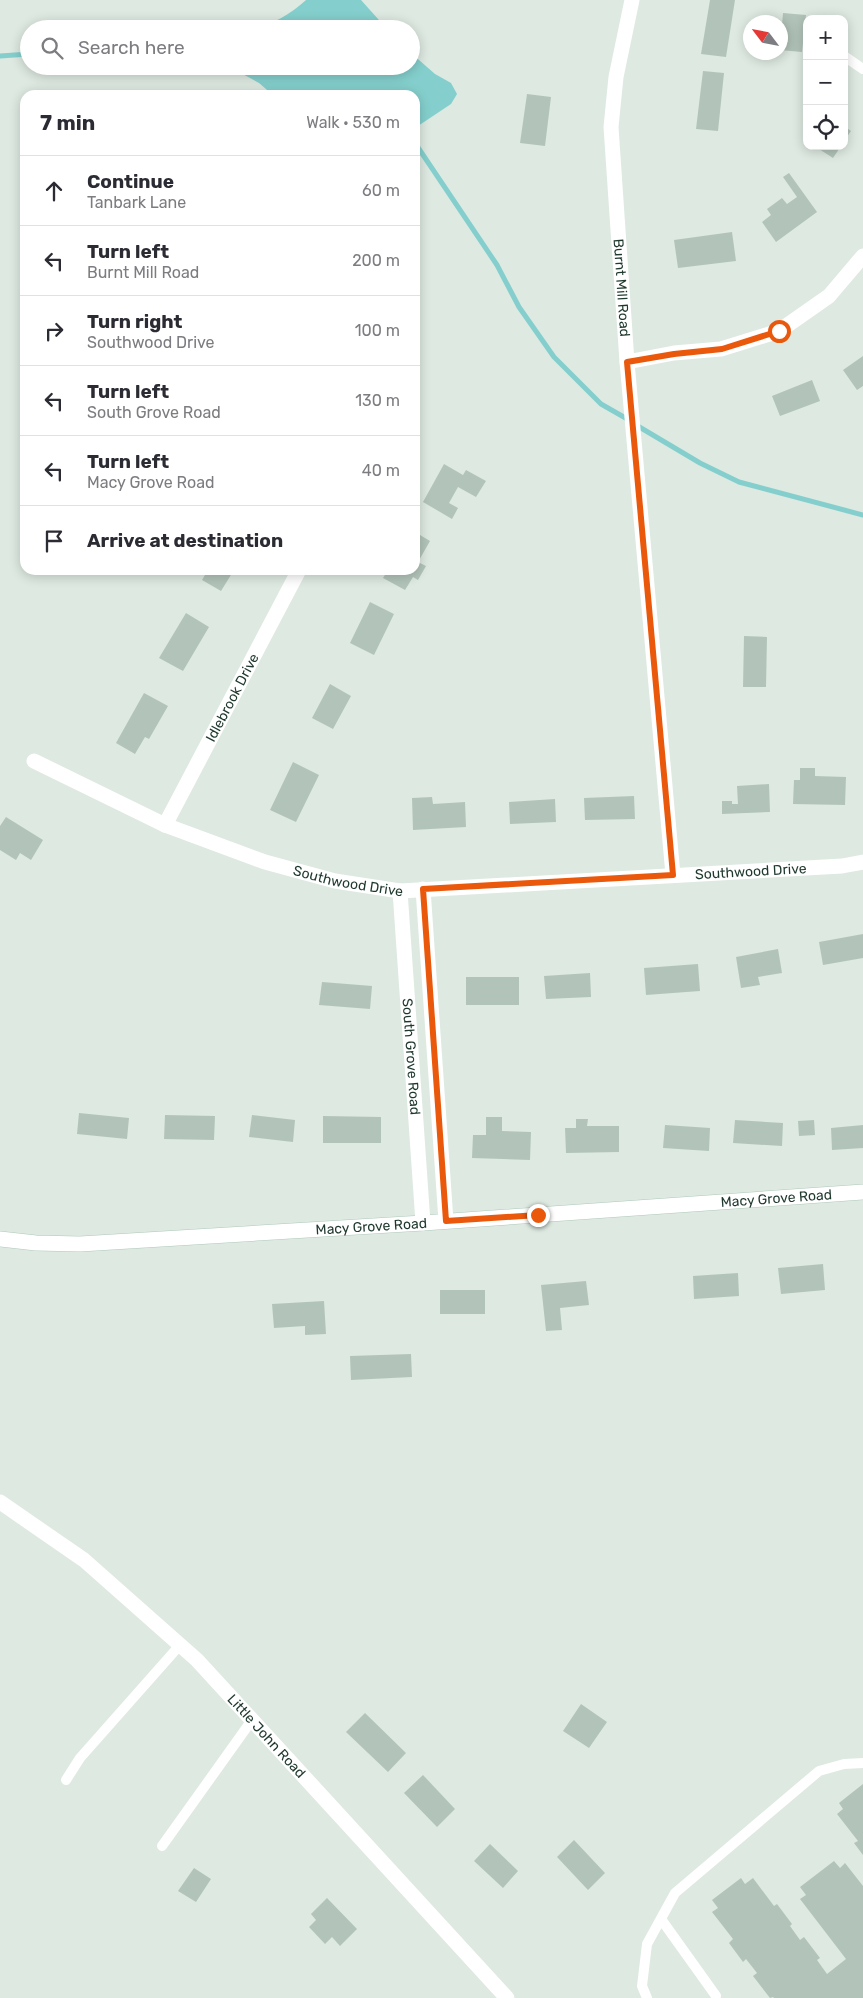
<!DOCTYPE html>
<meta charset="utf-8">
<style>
body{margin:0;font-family:Rubik,sans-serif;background:#f7f7f7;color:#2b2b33}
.controls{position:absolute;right:15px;top:15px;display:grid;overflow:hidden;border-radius:10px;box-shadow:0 2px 12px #0003}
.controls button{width:45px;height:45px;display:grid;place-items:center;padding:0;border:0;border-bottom:1px solid #e1e1e2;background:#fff;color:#2b2b33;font:25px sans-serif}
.compass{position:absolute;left:743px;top:15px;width:45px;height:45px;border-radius:50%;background:#fff;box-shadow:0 2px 12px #0003;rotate:302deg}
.stop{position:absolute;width:15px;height:15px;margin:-11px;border:4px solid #ea580c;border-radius:50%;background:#fff}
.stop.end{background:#ea580c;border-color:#fff;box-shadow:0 1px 5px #0008}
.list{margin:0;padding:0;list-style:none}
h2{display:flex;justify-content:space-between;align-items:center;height:65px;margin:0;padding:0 20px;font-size:21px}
h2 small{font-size:16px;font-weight:400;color:#7c7c81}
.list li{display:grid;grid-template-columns:32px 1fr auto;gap:15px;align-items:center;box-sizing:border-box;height:70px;padding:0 20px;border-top:1px solid #e1e1e2}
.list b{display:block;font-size:19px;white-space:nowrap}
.list p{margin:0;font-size:16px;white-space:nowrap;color:#7c7c81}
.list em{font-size:16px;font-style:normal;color:#7c7c81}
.icon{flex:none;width:28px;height:28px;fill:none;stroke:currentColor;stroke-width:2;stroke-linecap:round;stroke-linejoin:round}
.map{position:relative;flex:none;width:863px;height:1998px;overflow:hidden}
.search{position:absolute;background:#fff;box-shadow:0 2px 12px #0003;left:20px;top:20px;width:400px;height:55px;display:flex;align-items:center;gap:12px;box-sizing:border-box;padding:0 18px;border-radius:28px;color:#7c7c81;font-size:19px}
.panel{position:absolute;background:#fff;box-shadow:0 2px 12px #0003;left:20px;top:90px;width:400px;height:485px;border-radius:15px}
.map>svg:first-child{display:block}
.water{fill:#84cfcd}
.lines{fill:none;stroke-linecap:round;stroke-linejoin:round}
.stream{stroke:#84cfcd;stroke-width:5}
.building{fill:#b2c4ba}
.secondary-casing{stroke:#b0c9bb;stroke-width:16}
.lane{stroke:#fff;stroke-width:10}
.street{stroke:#fff;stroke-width:15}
.secondary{stroke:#fff;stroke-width:15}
.route{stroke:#ea580c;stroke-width:6}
.labels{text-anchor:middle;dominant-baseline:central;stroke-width:4;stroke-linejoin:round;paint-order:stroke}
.street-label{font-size:14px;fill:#1f382d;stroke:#edf6f0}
</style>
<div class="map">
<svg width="863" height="1998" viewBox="0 0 863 1998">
<rect width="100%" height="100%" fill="#dde9e1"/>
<path class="water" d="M306,0H361L387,29H246C274,24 285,18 306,0Z
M411,53L435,74L451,83L457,94L451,104L415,128V95H273L259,83L228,66H411Z"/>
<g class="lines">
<path class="stream" d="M0,56L29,54
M415,143L497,265L519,307L554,357L601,404L629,420
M636,425L700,463L739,482L863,515"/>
</g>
<path class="building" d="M710,0H735L726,57L701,54Z
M783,13L806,15L802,52L780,50Z
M703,71L724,73L718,131L696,129Z
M527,94L551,97L545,146L520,143Z
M844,126L851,131L844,141Z
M821,146H841L833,158L819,149Z
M789,173L817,212L776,242L762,222L771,215L767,209L782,198L787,204L797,197L783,177Z
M732,232L736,261L678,268L674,240Z
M863,356V386L857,390L843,370Z
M812,380L820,401L780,416L772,396Z
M444,464L463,475L466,470L486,481L476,497L458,487L449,503L458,508L452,519L423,502Z
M415,532L430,541L418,562L426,566L418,580L413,577L405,590L383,578L388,570H415Z
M208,570H234L221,591L202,580Z
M370,602L394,614L374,655L350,643Z
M186,613L209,627L183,671L159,658Z
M744,636L767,637L766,687H743Z
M330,684L351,696L333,729L312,718Z
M144,693L168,706L149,739L145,737L135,754L116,743Z
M293,762L319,775L296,822L270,810Z
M800,768H815V776L846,777L845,805L793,804L794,780H800Z
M769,784L770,812L722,814V801H732V804H738L737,786Z
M634,796L635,819L585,820L584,798Z
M432,797L433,804L465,802L466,827L413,830L412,798Z
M555,799L556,822L510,824L509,802Z
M6,817L43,840L31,860L20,853L16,860L0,850V826Z
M863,934V958L823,965L819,942Z
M778,949L782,973L758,977L760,985L741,988L736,957Z
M698,964L700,991L646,995L644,968Z
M590,973L591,997L546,999L544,976Z
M466,977H519V1005H466Z
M322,982L372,986L370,1009L319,1005Z
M79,1113L129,1118L127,1139L77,1134Z
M165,1115L215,1116L214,1140L164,1139Z
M252,1115L295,1120L293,1142L249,1137Z
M323,1116L381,1117V1143H323Z
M486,1117H502V1131L531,1132L530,1160L472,1158L473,1135H486Z
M576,1119H588L587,1126H619V1152L566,1153L565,1128H576Z
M735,1120L783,1123L782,1146L733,1143Z
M814,1120L815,1135L799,1136L798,1121Z
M665,1125L710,1128L709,1151L663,1148Z
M863,1125V1148L832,1150L831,1128Z
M823,1264L825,1290L781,1294L778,1268Z
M738,1273L739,1296L694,1299L693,1276Z
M586,1281L589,1305L560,1308L562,1330L546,1331L541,1285Z
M440,1290H485V1314H440Z
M324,1301L326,1334L305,1335V1326L274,1328L272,1304Z
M411,1354L412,1377L351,1380L350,1356Z
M581,1704L607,1722L589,1748L563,1731Z
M365,1713L406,1753L388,1772L346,1732Z
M423,1775L455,1809L437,1827L404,1793Z
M863,1784V1855L854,1843L858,1841L837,1814L843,1809L839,1803Z
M574,1840L605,1873L588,1890L557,1857Z
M490,1844L518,1871L503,1888L474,1861Z
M834,1861L840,1868L845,1863L863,1886V1998H774L773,1997L770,1998L753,1976L757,1973L746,1959L743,1962L729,1943L733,1939L712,1912L718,1908L712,1900L741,1878L745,1884L753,1878L774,1906L777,1904L792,1924L790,1926L800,1940L804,1937L820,1958L817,1960L827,1974L846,1959L800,1899L806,1895L800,1887Z
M194,1868L211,1879L196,1902L178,1891Z
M327,1898L357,1929L340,1946L332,1937L325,1944L309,1927L316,1920L311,1914Z"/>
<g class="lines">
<g class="secondary-casing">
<g id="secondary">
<path id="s6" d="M0,1239L36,1243L80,1244L423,1223L863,1192"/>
</g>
</g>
<path class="lane" d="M844,56L863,69
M66,1780L80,1758L180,1645
M162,1846L252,1720
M661,1919L716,1996
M647,1998L642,1986L647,1944L675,1893L819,1771L844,1764L863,1763"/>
<g class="street">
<path id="s1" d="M632,0L616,77L611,127L627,362L673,875"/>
<path d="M627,362L674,353L721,349L779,331L829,296L863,256"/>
<path id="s2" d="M34,761L165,825L265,862L335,881L400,891L842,866L863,862"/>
<path id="s3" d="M165,825L299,570"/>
<path d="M423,889L446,1221"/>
<path id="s4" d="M400,891L423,1223"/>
<path id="s5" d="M0,1502L84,1560L197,1660L507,1998"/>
</g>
<use href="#secondary" class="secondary"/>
</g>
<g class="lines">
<path class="route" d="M538,1215L446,1221L423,889L673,875L627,362L674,354L722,349L779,331"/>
</g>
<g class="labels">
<g class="street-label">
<text stroke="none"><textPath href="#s1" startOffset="290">Burnt Mill Road</textPath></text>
<text stroke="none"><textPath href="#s3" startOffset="144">Idlebrook Drive</textPath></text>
<text stroke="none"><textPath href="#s2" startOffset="742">Southwood Drive</textPath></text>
<text stroke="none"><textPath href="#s2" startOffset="338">Southwood Drive</textPath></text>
<text stroke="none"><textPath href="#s4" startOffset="166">South Grove Road</textPath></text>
<text stroke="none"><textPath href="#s6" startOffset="778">Macy Grove Road</textPath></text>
<text stroke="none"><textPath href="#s6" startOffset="372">Macy Grove Road</textPath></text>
<text stroke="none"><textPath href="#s5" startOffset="356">Little John Road</textPath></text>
</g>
</g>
</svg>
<div class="controls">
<button>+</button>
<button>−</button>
<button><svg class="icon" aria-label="locate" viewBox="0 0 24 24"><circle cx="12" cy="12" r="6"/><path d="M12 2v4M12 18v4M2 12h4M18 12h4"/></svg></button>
</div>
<svg class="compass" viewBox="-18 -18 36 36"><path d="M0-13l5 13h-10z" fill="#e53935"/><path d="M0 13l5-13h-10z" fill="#7c7c81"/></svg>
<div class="stop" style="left:779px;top:331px"></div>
<div class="stop end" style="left:538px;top:1215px"></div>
<div class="search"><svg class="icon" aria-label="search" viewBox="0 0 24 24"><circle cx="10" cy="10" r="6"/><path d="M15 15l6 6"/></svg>Search here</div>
<section class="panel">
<h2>7 min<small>Walk · 530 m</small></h2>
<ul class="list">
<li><svg class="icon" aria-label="ahead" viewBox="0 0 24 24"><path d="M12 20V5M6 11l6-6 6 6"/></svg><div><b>Continue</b><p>Tanbark Lane</p></div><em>60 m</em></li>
<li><svg class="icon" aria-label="left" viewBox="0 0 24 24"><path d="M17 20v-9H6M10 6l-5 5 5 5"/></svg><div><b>Turn left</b><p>Burnt Mill Road</p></div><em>200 m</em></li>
<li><svg class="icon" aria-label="right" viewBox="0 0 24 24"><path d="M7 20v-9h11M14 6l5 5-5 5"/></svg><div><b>Turn right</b><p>Southwood Drive</p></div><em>100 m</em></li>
<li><svg class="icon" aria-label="left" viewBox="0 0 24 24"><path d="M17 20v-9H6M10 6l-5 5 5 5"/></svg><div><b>Turn left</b><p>South Grove Road</p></div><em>130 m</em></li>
<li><svg class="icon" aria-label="left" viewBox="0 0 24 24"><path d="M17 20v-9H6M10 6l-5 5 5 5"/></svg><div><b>Turn left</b><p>Macy Grove Road</p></div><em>40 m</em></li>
<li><svg class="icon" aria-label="arrive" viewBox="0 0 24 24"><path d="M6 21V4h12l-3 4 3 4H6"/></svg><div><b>Arrive at destination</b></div></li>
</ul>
</section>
</div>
